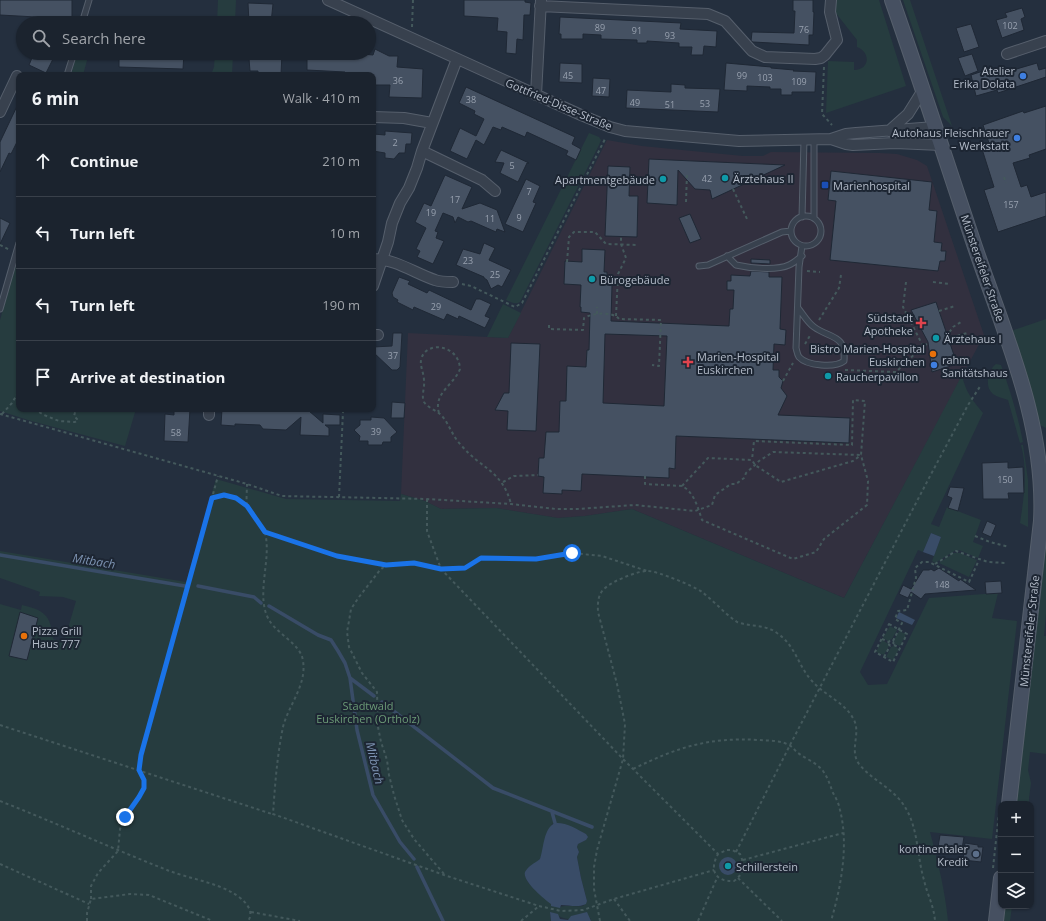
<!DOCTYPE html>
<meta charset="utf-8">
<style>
body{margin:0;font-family:"Open Sans",sans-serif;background:#282f3a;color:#f1f3f6}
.controls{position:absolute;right:12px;bottom:12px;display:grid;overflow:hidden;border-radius:8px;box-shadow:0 1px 3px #0004}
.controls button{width:36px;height:36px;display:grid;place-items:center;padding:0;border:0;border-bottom:1px solid #39404a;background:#1b232e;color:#f1f3f6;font:20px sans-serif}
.stop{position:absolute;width:12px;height:12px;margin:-9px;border:3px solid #1a73e8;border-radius:50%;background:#fff}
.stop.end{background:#1a73e8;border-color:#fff;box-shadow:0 1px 4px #0008}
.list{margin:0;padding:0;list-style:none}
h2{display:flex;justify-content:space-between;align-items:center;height:52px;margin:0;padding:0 16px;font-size:17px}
h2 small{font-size:13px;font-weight:400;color:#a0a4aa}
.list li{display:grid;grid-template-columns:26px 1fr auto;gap:12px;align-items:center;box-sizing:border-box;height:72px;padding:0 16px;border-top:1px solid #39404a}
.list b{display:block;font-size:15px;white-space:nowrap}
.list em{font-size:13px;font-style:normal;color:#a0a4aa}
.icon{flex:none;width:22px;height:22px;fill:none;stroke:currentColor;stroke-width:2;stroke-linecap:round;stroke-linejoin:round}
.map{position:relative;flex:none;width:1046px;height:921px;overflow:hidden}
.search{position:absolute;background:#1b232e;box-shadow:0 1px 3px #0004;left:16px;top:16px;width:360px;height:44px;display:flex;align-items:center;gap:10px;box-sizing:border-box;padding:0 14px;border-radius:22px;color:#a0a4aa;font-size:15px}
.panel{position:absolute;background:#1b232e;box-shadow:0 1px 3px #0004;left:16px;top:72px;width:360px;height:340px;border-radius:8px}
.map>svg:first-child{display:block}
.medical{fill:#32303f}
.green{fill:#263c3f;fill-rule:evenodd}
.water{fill:#394c67}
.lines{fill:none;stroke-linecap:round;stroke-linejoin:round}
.stream{stroke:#394c67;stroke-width:3.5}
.building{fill:#455162;stroke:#1f2835;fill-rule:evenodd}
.lane-casing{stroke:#565f6c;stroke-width:7}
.street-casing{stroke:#565f6c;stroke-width:12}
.secondary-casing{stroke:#565f6c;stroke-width:16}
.path{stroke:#44595c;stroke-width:2;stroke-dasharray:3 3;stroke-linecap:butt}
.lane{stroke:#38414e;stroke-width:5}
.street{stroke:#38414e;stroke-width:10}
.secondary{stroke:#465061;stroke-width:14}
.route{stroke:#1a73e8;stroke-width:5}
.shop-dot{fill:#3f7fe0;stroke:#1d2633;stroke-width:1.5}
.culture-dot{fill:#0f9aa8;stroke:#1d2633;stroke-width:1.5}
.transit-dot{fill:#1a4fb4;stroke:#1d2633;stroke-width:1.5}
.health-dot{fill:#e0444e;stroke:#1d2633;stroke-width:1.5}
.food-dot{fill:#e8710a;stroke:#1d2633;stroke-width:1.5}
.service-dot{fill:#5c6f8a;stroke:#1d2633;stroke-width:1.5}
.labels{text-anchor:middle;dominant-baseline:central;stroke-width:4;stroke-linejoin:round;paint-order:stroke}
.number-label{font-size:9px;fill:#98a1af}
.poi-label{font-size:11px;fill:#b4bcc9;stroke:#1d2633;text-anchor:start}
.street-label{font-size:11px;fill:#b4bcc9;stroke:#1d2633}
.park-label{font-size:11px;fill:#6b9a76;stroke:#1d2633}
.water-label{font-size:12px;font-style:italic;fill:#7c92b1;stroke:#1d2633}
</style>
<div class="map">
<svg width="1046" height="921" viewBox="0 0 1046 921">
<rect width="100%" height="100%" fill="#242f3e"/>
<path class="medical" d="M607,140L642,146L743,156H763L771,152L880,153L897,154L917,160L927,166L984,335L844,598L632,509L585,516L558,518L496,508L441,509L425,501L401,494L408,333L508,338Z"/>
<path class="green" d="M218,0H236L235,23H217Z
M836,0H879L906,86L826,113L828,61L854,62V70C870,70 871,52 857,47V40L835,12Z
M903,0H910L952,126L943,117Z
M77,53H89L83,75H71Z
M215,53H233L232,75H211L214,67Z
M589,133L599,137L601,140L599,145L520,302C515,305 511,302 506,300Z
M19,254V409H136L125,446L31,421L0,411V320Z
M503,304L521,313L508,338L487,337Z
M1046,319V428L1040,425L1011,331Z
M996,364L1001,365C1010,390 1018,416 1023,442L1020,443L1008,400C1003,398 997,397 993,394C984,387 988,370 996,364Z
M962,375C965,391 973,401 983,413L931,524L939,527L947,507L981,520L973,542L983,546L978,558L959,550H956L935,563L932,561L941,537L931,533L923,552L918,550L860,672L868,685L887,684L929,598L998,593L992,618L1017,621L992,839L930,832C938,862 945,890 948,921H591L590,918C572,920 566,921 550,912L551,921H0V604L21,610L22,605C44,610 51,615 53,639L64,642L76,601L63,597L39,596L40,592L0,578V551L186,582L216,479L286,499L400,501L401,494L425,501L441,509L496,508L558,518L585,516L632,509L844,598ZM555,823L564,824L586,834V840L578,844L577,847L579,852L577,857L581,878L587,901L583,906C576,907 564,905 560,907C552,901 520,884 526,871C529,865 537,864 540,859C544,854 550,831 552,824Z
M1021,445H1023L1028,480V527L1020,523C1024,497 1028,471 1021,445Z
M1044,546H1046V614L1044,636H1046V754L1030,752L1028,770L1031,783L1029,798V804H1015Z
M954,553H960L977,560L969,577L939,563Z
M890,626L897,630L892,639L888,641L883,638Z
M899,631L906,634L900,646L895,644L894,640Z
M882,640L887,643L889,646L884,655L876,652Z
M894,646L899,649L893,660L886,657L891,647Z
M1004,906H1012L1010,921H1002Z"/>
<path class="water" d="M931,533L941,537L934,556L923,552Z
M899,612L915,620L912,625L896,618Z
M555,823C566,822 577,829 586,834L588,837L586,840L578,844L577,847L579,852L577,857L581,878L587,901L586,904C577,908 570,905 561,905L560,908L551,906V904C544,899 522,881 525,872C528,866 535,863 540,859C544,848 543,829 555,823Z
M719 866a9 9 0 1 1 18 0a9 9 0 1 1-18 0Z
M550,912L558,914L560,919L568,920L571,916L587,912L591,921H551Z"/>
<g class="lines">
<path class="stream" d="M0,555L185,586
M198,586L254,597L261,603
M269,606L318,635L331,640L338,651L345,663L350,678L357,730L373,795L400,842L414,859
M350,678L374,696
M382,702L493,788L592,827
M552,812L555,823
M417,867L443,921"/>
</g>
<path class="building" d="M0,0H72V19L0,15Z
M464,0H525V2L531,3L530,15H524L523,40L517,39L516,54L506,53L507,32L497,31L498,18L464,16Z
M793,0H813V12H814L813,35H809V45L753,42L751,41L752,32L794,33L795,11H793Z
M248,3L273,4L271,23H249Z
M1022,8L1025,17L1021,19L1024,30L1002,38L996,20L1007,17L1005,13Z
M560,17L681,23L680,29L717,31L716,47L704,46L703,55H691L692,47H679V43L647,41V43H637V40L601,39V35L583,34V39H561V34H559Z
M971,24L979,47L964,52L956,28Z
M375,49L389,56H398L397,67L423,69L422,98L389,97L390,85H373V75H345V72L307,70V53H353L373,55Z
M34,53H49L55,55L46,73L29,65Z
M119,53H184L183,69L119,67Z
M257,53H282L281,75H258V71H250L249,59H257Z
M972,54L978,71L965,76L958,58Z
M560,63L582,64V83L559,82Z
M726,63L771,67V68L794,70L793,71L816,72L815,92H792V95H781V89H770V87L747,86V91L724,90Z
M1037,63L1039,70L1046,68V77L998,93L997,90L976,96L971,75L986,70L989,77Z
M593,78L610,79L609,97L592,96Z
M671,84L685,85V88L720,89L718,112L626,108L627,90L671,92Z
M466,87L575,137L572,144L581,149L576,160L566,155L568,151L527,132L525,137L502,127L501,130L493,127L484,145L476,140L467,159L450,151L460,128L476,136L484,119L474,114L475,111L459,103Z
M19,102V138L11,154L9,153L0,172V142Z
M1046,106V149L1029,155L1030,158L1013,163L1021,187L1027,185L1031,197L1046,192V216L998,232L984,190L994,187L982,149L990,146L983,125L1023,111L1024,113Z
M385,131L412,133L411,144H406L405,153H399L394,159L385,158V153L373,151V134L385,135Z
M501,150L529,163H527L518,182L500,173L504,163L495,162Z
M649,159L693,161L785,165L712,199L710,190L695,189L678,170L677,205L647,203Z
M608,166L630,167L629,196H638L637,237L605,236Z
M831,171L932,182L929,210L937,211L934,242L942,243L941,251H946L945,261H940L938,271L830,260L836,201L828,200Z
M445,175L472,187L462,209L480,203L497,210L505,232L497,229L496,232L471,221L468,222L458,217L455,223L453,217L443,213L435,231L438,232L436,238L444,241L433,264L417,257L420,251L416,249L426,228L415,222L424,203L431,206Z
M526,179L540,186L533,202L536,203L523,232L505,224Z
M690,214L701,239L690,243L679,218Z
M0,218L10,223L0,244Z
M484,243L495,248L489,260L511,270L502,287L498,285L491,289L487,280L484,278V277L456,265L463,249L480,254Z
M582,249L605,250L604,272H607V285H612L611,321L729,326L730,309H733L734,290H727V281H731V275L750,276L751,271L769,272V277H782L780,329L786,330L785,345L774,344L773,370H779V377L783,381L781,388L787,396L778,415L850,418L849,443L676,436L675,469L669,468V478L582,474L581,491L562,490V494L543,493L544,477L538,476L539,458H544L546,432H559L560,401H566L567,366L586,367L587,350H589L590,313L581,312V307H580L581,285L564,284L565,261L582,262ZM605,334L667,336L664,406L603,403Z
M751,259L770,260V264L751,263Z
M399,277L410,281L408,284L427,293L429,290L471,310L476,299H480L491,304L485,316L490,318L485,328L459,316L458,319L447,314L444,320L414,307L413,310L397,302L398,300L393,297L392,293Z
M936,302L957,364L932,372L928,342L911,310Z
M393,333H402L400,367L397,370H392L373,352V347L392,346Z
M511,343L540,344L536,431L507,430L508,411L495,410L504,393H509Z
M392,402L405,403L404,418H391Z
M174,409H190L188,442L164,441L165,414L174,415Z
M222,409H276L309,411L323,423V414L340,415V425H325L329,428V436L300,435L301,417L286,430L263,429L260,425L235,424V426L221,425Z
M371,417L384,418L397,432L391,437V442H383L382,445H368V441H359L360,436L354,430L360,425V420H371Z
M1008,462V468L1023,467L1024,493H1008L1009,499H983L982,463Z
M950,487L964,488L958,511L948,508L952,498L947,496Z
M987,521L996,525L991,537L982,533Z
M939,568L959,581L960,579L976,590L925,594L921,599L911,592L908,598L899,594L903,585L911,589L923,570H929L931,569L934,571Z
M1001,581L1002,593L986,594L985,582Z
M20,612L38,618L27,660L9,656Z
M940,835L964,837L962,849L938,847Z
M965,843L978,845V847H983L981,862L963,860Z"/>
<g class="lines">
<g class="lane-casing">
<path id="lane" d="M82,23L89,0
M67,75L74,53
M791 231a15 15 0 1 1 30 0a15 15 0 1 1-30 0Z
M802,217L804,140
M814,218V139
M727,256L736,265C749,268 776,271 789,265C794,263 798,259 802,256
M699,266L708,265L782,232L791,231
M798,308C803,314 807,322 814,327C831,339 846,334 844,361C835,368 807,366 799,357C797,354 797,351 796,348L799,267L802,246
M0,309L19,243"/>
</g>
<g class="street-casing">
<path id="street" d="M328,0L581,115L610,127L625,131L739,141L831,139L846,134L856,133L935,127
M540,6L708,14L725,21L752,51L765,57L815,59L821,58L825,55L837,40L830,12L831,0
M1007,54L1046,41
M536,95L541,0
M0,112L17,76
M373,117L404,118L432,123
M889,131L908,114L923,90
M831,139L846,144L853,145L895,143L941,145
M422,151L482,180L495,191
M373,259C396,259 414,273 435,280C440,282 447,282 453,282
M373,286L388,242L392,223L400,203L409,188L417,168L422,151L457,59
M373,335H378
M209,415V409"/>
</g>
<g class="secondary-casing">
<path id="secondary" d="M892,0C921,82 947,164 975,247C1005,335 1046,425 1041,521L1009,804
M996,921L1001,878"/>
</g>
<path class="path" d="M412,27L413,0
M824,67L822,114L832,125
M1004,177L1006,183
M733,189L747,219
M686,202L687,173
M0,245L10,250
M567,262L569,237L574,232H595L606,244L638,245
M807,271L820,272
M906,282L903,307L923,346
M933,282L949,284
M462,284L471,286L515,307L522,303L606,137
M939,311L955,306
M597,314V307
M616,316L618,274L626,258L621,244V236
M819,320L839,288L841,275
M549,325V329L583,330L584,318C592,313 613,311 619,319L661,320L659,366L652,365
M946,337H954L967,333
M946,337L953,327L961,322
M805,344L811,334
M845,370L896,372L923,346L929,343
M783,381L793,363
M34,409L44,415L59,421L75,422L78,420L74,416L76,409
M439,413C433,393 454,385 460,369C459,344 425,340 421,360C420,367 424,373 424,381C425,387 421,396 424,402C428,408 436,410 441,415C449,423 452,436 461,445C481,469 502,470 511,504
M0,414L247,484L282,496L427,499L511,504L556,509H577L635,505L695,511L712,505L715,495L731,484H736L744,478L746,473L755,465L759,461L773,452L861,455
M2,414L12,403L19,391
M645,476V484L682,486C694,492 698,508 702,520L793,559L816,552L824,539L867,505L868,481L861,455L865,401L853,400L852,445L754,441L752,460
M503,482L514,476L538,475
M247,484C247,490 246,499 247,505C249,515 262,523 265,533C272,559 255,596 269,620C278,635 301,644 303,661C307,685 288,706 283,727C277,756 275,785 273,814L444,875L539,906L561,911L583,910L614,899L714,870
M682,486L708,458L752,460L755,465L781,482L853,461L861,455
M339,497L343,412L342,409
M212,498C228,494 234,496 247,506
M427,499V531L441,569L623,759L718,854
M265,532L337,557L385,565
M975,536L990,542L1009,547
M935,564L956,551L988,562L1006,563
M889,624L907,634L893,662L875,652Z
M882,639L889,642
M888.5 643a2.5 2.5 0 1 1 5 0a2.5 2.5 0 1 1-5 0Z
M893,641L902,623L895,619L898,611L907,610L916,578L915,568L922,562H929L969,582L979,560
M894,645L900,648
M884,657L890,646
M0,725L272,814
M633,769C678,747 709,737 759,740C769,741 780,740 789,745C793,747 795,751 798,753C806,759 817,763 823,771C828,778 830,785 833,793C836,798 839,804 840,810C849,845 841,887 831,921
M0,801C56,823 111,848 167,870C187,878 214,882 233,893C242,898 256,910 248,921
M727,850H732L740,854C745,865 744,874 734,881C715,882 709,870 718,854Z
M736,852L790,745L929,478L968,405L981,385
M743,860L843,833
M0,864L89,904
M993,868L999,813
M444,874L414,839L402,820L394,795L389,775L387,760L381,742L378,727L377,692L362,673L349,647L347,632L349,621L351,609L359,597L380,570L386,565L398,564L414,563L441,569L465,568L481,558L536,559L572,553L602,556L647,571
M738,878L782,921
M91,899V886L98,873L118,851L120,829L125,817L139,797L144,788L143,780L139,771L141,755L218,476
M614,899L630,921
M251,912L300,921
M87,921V913L91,899L130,894L149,895L213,921
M521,921L539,906
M600,921L594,889V867L597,850L623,759L625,724L617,684L598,612C597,594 601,589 616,581C625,577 638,571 648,571C657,571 694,586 702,592C714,601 724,613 737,622C750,627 765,624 777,633C796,646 798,666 812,681C825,696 845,702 854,720C861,734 849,750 859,764C870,778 888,786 900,800C919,823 916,853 924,880C927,894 934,906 935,921
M698,921L717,878"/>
<use href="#lane" class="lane"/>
<use href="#street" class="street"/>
<use href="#secondary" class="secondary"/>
</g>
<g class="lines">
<path class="route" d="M125,817L139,797L144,788V780L139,770L141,755L212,498L224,495L236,498L247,506L265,532L337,556L386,565L414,563L441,569L465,568L481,558L536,559L572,553"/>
</g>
<g class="shop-dot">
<circle cx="1023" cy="76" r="4"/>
<circle cx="1017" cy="138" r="4"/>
<circle cx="934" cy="365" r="4"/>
</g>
<g class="culture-dot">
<circle cx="725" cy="178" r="4"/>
<circle cx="663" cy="179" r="4"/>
<circle cx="592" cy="279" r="4"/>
<circle cx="936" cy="338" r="4"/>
<circle cx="828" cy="376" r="4"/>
<circle cx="728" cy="866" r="4"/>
</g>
<rect class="transit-dot" x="821" y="181" width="8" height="8" rx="2"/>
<g class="health-dot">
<path d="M919 317h4v4h4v4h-4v4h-4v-4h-4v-4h4z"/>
<path d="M686 356h4v4h4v4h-4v4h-4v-4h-4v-4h4z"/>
</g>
<g class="food-dot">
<circle cx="933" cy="354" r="4"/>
<circle cx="24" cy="636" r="4"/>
</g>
<circle class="service-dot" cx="976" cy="854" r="4"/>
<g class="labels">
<g class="number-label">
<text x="1010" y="25">102</text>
<text x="600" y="27">89</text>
<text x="804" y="29">76</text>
<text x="637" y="30">91</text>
<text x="670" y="35">93</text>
<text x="568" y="75">45</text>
<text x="742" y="75">99</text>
<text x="765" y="77">103</text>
<text x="398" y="80">36</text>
<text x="799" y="81">109</text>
<text x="601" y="90">47</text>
<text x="471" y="99">38</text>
<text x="635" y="102">49</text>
<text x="705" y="103">53</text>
<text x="670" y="104">51</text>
<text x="395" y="142">2</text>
<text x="512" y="165">5</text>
<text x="707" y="178">42</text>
<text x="529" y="191">7</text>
<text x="455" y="199">17</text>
<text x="1011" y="204">157</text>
<text x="431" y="212">19</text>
<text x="519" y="217">9</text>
<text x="490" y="218">11</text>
<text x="468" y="260">23</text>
<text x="495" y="274">25</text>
<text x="436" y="306">29</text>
<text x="393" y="355">37</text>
<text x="376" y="431">39</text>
<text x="176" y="432">58</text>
<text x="1005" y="479">150</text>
<text x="942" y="584">148</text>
</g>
<g class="poi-label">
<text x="1015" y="70" text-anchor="end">Atelier<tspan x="1015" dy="13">Erika Dolata</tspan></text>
<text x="1009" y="132" text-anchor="end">Autohaus Fleischhauer<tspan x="1009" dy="13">– Werkstatt</tspan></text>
<text x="733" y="178">Ärztehaus II</text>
<text x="655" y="179" text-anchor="end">Apartmentgebäude</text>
<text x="833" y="185">Marienhospital</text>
<text x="600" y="279">Bürogebäude</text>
<text x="913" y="317" text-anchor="end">Südstadt<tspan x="913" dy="13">Apotheke</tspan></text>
<text x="944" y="338">Ärztehaus I</text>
<text x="925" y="348" text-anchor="end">Bistro Marien-Hospital<tspan x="925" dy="13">Euskirchen</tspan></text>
<text x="697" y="356">Marien-Hospital<tspan x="697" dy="13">Euskirchen</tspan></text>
<text x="942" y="359">rahm<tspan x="942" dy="13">Sanitätshaus</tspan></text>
<text x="836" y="376">Raucherpavillon</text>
<text x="32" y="630">Pizza Grill<tspan x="32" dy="13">Haus 777</tspan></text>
<text x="968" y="848" text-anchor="end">kontinentaler<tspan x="968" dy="13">Kredit</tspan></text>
<text x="736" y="866">Schillerstein</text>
</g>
<g class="street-label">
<text transform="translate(559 104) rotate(23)">Gottfried-Disse-Straße</text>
<text transform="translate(983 268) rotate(71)">Münstereifeler Straße</text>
<text transform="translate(1029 631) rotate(-84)">Münstereifeler Straße</text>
</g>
<g class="park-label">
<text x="368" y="705">Stadtwald<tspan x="368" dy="13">Euskirchen (Ortholz)</tspan></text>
</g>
<g class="water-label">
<text transform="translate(94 561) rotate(9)">Mitbach</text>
<text transform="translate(375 763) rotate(77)">Mitbach</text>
</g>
</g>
</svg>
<div class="controls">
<button>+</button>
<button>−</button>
<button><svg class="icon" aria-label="layers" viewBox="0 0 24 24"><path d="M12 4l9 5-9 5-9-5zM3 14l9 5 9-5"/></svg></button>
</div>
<div class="stop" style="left:572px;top:553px"></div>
<div class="stop end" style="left:125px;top:817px"></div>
<div class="search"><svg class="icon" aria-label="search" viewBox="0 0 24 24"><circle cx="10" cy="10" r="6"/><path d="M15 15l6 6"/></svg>Search here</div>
<section class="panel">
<h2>6 min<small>Walk · 410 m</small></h2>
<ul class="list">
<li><svg class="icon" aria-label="ahead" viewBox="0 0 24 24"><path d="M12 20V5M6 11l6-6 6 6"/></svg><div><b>Continue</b></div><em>210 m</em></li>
<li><svg class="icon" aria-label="left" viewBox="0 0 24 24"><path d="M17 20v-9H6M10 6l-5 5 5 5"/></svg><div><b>Turn left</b></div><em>10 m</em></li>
<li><svg class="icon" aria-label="left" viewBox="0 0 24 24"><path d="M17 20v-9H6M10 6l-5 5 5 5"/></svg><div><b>Turn left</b></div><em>190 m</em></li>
<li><svg class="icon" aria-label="arrive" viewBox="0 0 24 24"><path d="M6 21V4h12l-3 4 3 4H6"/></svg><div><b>Arrive at destination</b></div></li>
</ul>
</section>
</div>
